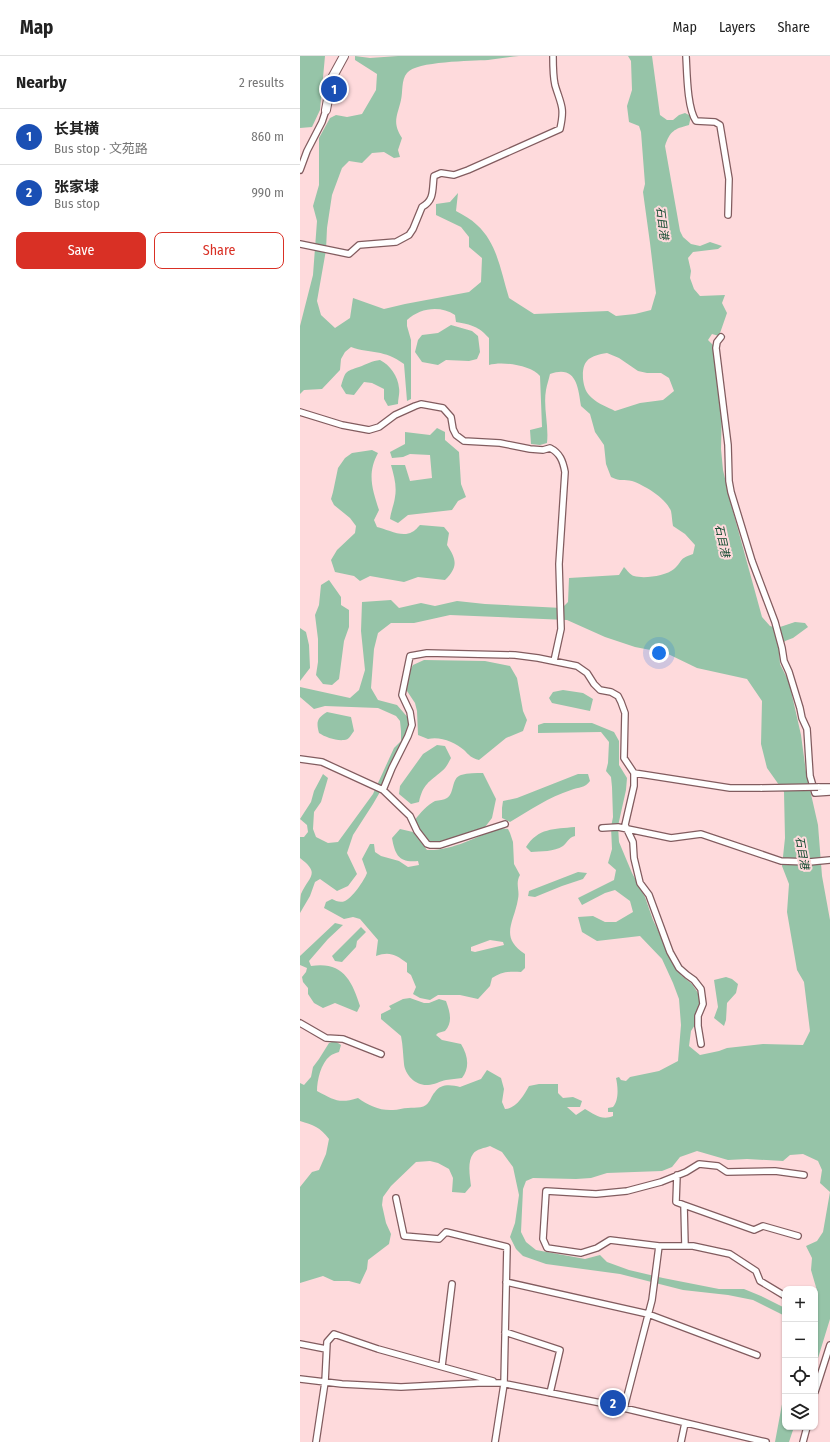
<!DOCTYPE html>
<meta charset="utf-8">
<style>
body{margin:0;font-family:"Fira Sans Condensed","Noto Sans SC",sans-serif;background:#f2f2f2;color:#222}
.controls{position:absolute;right:12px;bottom:12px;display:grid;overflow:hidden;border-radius:8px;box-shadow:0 1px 3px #0004}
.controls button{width:36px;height:36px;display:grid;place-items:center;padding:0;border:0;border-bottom:1px solid #e0e0e0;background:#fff;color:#222;font:20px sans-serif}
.you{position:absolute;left:359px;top:597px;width:14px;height:14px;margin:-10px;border:3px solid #fff;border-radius:50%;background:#1a73e8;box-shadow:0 0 0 6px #1a73e833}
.badge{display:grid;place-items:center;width:26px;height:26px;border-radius:50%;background:#d93025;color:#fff;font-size:13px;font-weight:700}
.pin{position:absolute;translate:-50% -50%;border:2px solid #fff;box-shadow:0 1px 4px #0006}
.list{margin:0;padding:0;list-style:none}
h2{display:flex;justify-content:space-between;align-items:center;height:52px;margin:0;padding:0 16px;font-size:17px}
h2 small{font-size:13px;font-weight:400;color:#767676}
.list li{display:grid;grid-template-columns:26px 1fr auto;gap:12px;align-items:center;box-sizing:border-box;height:56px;padding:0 16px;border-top:1px solid #e0e0e0}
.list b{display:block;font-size:15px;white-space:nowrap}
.list p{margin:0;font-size:13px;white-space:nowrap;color:#767676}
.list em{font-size:13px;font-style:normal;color:#767676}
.actions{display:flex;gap:8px;padding:12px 16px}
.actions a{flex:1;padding:9px 0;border:1px solid #d93025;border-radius:8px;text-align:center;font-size:14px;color:#d93025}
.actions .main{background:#d93025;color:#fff}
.icon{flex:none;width:22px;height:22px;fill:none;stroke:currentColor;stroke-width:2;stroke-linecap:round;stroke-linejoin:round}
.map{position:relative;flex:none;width:530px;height:1386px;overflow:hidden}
header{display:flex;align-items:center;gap:24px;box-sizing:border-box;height:56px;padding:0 20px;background:#fff;border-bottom:1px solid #e0e0e0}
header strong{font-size:19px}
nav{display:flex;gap:22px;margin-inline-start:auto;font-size:14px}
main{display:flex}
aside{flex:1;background:#fff}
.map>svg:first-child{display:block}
.water{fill:#96c4a8;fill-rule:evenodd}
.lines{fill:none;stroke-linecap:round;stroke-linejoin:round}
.street-casing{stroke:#825c5f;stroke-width:8}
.secondary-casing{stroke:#825c5f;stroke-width:10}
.street{stroke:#fff;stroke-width:5.5}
.secondary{stroke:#fff;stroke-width:8}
.street-bridge-casing{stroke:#825c5f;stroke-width:8;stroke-linecap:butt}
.street-bridge{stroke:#fff;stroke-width:5.5}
.labels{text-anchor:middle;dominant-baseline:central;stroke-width:4;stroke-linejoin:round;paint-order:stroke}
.water-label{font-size:11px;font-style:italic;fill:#10492e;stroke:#fedadc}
</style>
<header>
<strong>Map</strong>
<nav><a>Map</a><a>Layers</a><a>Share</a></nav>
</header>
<main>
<aside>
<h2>Nearby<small>2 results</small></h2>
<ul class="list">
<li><span class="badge" style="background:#1a4fb4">1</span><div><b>长其横</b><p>Bus stop · 文苑路</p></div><em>860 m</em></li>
<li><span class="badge" style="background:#1a4fb4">2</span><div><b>张家埭</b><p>Bus stop</p></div><em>990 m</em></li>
</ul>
<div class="actions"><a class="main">Save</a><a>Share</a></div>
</aside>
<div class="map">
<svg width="530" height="1386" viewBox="0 0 530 1386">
<rect width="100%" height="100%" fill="#fedadc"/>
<path class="water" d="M0,0H25L20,54L12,71L0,72Z
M55,0L70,2L98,0H219C209,1 198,3 188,4C172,5 116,5 107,17C101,24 103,36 101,44C97,61 92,66 102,82L98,94L100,101L94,102L84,96L72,97L62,107L49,105L42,112L32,139L27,172L26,194L17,245L21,259L35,272L50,262L53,242L84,253L105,248L169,236L181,226L182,202L169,191V181L161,171L136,159V148L150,146L158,137L156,155C163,159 171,163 177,169C198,188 201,217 209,242L234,258L308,255L316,260L335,258L351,254L356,237L350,187L343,136L345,128L341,76L339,70L329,66L327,50L332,34L331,5L328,0H352L360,59L367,64H373L379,59L385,57L391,60L389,69C374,73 370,75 365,90L380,175L383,181L391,188L400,190L410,186L422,190L418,193L393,196L388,202L391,215L390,222L394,233L400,240L425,239L422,247L427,257L419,280L412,278L408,284L415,291L422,349L421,393L423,414L431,448L462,561L470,570L477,572L495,566L505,567L508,571L493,582L485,585L479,593L480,608L489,626L501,679L506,716L518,769L522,820L530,864V1263L515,1312V1243L518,1238L511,1214L512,1202L506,1190L517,1185L523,1176L530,1136L520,1127L522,1114L518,1105L503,1098L490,1099L483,1105L447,1103L428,1104L397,1095L380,1101L372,1111L362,1115L307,1117L291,1122L276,1123L233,1122L226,1125L223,1133L221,1176L226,1186L236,1194L285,1203L300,1199L307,1206L329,1214L363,1222L419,1233H444L461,1240L485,1252V1260L453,1244L428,1239L383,1234L320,1218L246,1208L223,1200L216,1193L210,1181L215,1167L219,1139L213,1111L202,1096L190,1090C185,1092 176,1093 173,1098C167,1106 170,1121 171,1130L165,1137L152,1136L153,1122L149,1113L138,1107L130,1105L116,1106L91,1130L83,1141L82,1149L86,1167L91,1178L89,1188L68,1204L67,1213L60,1228L49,1225H34L23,1220L0,1227V1131L12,1116L19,1114L26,1098L29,1083C20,1071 13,1069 0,1065V1027L4,1029L11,1021L13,1011L19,1003L29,987L35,985L41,989L39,996C36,997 32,998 30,1000C21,1007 17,1024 17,1035C34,1044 39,1048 58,1042C68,1049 80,1055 93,1054C98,1054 103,1052 108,1052C114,1051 121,1053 126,1049C131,1045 131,1040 135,1036C141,1027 152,1029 160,1031L181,1023L187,1014L201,1022L204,1033L202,1046L205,1053C216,1053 224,1039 229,1030L239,1028H258V1037L263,1042L273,1041L282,1045L280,1051H267L276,1059L285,1053C294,1058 302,1065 313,1060V1056H308V1052L313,1051C319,1044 318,1031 316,1022L319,1021L321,1024L326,1025L330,1021L359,1015L378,1005L381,969L379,943L373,927L362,903L340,880L297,885L282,876L278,861L293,860L305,866H316L333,856L330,845L315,834L305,837L282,849L278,842L314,824L316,814L308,807L312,793L311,771L313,761L312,731L311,721L306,715L308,707L309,686L301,676L238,677V669L244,667H292L314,676L319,685V709L327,722L326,734L318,770L319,786L332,817L345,841L353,864L373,905L381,919L392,928L402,943L400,961L391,975L389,990L400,999L419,995L427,992L463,988L503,989L510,975L504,926L497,914L487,856L489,828L482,810L485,782L484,736L467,712L461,688L462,645L447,623L397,612L366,597L335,591L305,581L267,564L150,559L114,567H91L78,577L74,593L71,632L78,644L97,649L110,664L106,684L95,710L73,748L53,779L47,797L57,818L48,830L37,835L20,823L15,826L10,840L0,857C0,851 0,843 1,838C9,820 21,818 0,802V781H4L8,776L7,769L0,763L11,746L14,735L23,718L28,722L21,746L14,756L13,773L16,781L28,787L38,786L73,738L94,692L101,685V675L100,665L96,660L78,652L25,650L14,653L0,641V630V631L50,642L59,634L65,614L61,575L62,546L91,544L99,552L121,547L135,550L157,545L185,548L262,552L268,546L269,522L319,519L324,511C327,514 330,519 334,520C344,523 366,520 374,513C384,504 378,503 393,498L395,489L385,478L373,470C372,465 372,460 371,455C366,442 344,429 332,425C324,423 321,426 311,421L306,408L304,389L295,376L290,358L281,350C278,330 276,309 250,318C249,323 247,328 246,334C243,351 249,369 247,387L240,389L231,388L230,374L242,371L240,320C231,309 202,305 189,309V282C178,270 172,269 156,266L155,259C140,249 120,252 107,264V270L111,284V343L107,345L104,308C84,293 71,298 51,291L45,296L41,303L40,314L22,333L4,334L0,338V270L13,219L17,165L13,150L19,129V82L30,62L36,59L47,61L62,58L76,34L77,18L55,4ZM307,297L319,302L338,315L347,317H361L369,322L374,335L363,344L340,347L315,355C308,351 298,348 292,342C286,337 284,331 283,323C282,304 289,300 307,297Z
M151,269L172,275L178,280L180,296L177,303L169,305L146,304L138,309L122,306L115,296L118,284L122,279L138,277Z
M80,304C90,309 98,320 99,332C100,337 98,343 98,348L88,350L84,343V333L72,327L64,326L54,339L46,338L41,330C46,314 45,316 59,311C67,308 72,305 80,304Z
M137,372L145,376V384L159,396L161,428L166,441L158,445L152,454L108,459L98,467L90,463C91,455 94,449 95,441C97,430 94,420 91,409H105L110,425L132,422L130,399L110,398L103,401L92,402L90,396L105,388V376L130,379Z
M72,394L78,397C67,417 72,433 79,454L74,464L77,471C87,473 102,482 112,476C115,475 118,471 120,469L144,471L149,477L147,489C157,504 158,511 145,524L118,521L104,526L70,520L60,525L54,520L35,516L31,504L37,494L55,477L56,470L50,462L34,449L31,443L33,436L38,412L45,402L52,397Z
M29,524L41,541V549L49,554V571L44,585L39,623L32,629L23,628L16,619L18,606V583L15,559L19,549L21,529Z
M0,572L6,576L9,589L10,612L0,625Z
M124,604L185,605L210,610L217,622L223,655L227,664L223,675L206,682L179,704C171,702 169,699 164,694C155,686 140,680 128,683L118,679L117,655L115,647L105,632L106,622L113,609Z
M263,634L283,637L293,643L290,655L252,647L249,642L253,636Z
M27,656L51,661L54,675C51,679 49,684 44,684C36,685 25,681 19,677C16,666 17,662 27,656Z
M137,689L145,690L151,702C149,706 146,712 142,715C129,726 123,728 119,746L111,748L99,738L100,730L123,698Z
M183,717L196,743L192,762L185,771L137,791L130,790L118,774L115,764C120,757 127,749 135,745C139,744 144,744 147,742C155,737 151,722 161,719C168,717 176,717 183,717Z
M278,718H288L290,725C285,732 279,731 271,734C249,741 230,754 210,766L202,762V752L203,745L217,742Z
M275,771V780C268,782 268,786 263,790C254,796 241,795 231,796L226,791C238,772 254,773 275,771Z
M199,772L208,773L210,777L213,786L214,808L220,819C215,828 220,834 218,843C214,867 199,881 225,898V912L221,916C209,915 201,916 192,922L190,930L178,943L160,939H138L130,944L120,942L113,938L116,931L111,919L107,916V907C96,899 90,895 76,900L78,884L60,863L53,861L44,863L24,852L26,846L32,843C36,845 40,847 45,845C52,842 64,825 67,817L62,803L70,788H74L75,796L81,800L99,805L108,811L119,809L118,805C99,807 95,799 92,782L100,773L113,776L127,794C152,795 176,781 199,772ZM190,884L203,886L204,889L175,896L171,895V891Z
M278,816L287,817L283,823L262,830L235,841L228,840L229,835Z
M35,867L43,869L28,883L9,905L11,910C42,905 52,924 60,950L57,956L35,947L23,952L14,947L8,938V932L3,926L2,921L6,916L7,912L0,909V900Z
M61,871L66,876L57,885L56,891L42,906L35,905L32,900Z
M426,921L432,923L438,928L436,937L427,947L426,964L424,970L414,962L418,951L414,924Z
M110,942L124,947H129L139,943L146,945C150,956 153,966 145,975L138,977L136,979L142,984L161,988C168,999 170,1012 162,1022C157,1023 151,1023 146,1024C140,1025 134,1029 128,1029C116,1030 105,1019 104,1008C103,999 103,990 101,980L81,963V958L91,953L89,950L103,943Z
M485,1332V1371H494L489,1386H475Z"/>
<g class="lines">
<g class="street-casing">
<path id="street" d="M386,0C387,16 387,52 396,65L415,66L420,69L429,123L428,159
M0,114L7,95L22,66L26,54
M0,188L49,198L59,189L96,186L109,179L113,173L122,151C135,144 132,133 134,120L141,117L154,119L168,114L260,73C265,51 261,49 255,29C253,20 253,10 253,0
M421,281L417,286L416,292L428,389L429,425L431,436L452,505L475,566L482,592L484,605L489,616L500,652L502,662L507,673L510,720L515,737L530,736
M0,356L42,369L69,374L79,371L95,359L115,350L121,348L143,352L151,361L153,373L156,379L164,385L200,387L230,393L243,394L250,392C260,397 263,405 265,416L259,508L261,573L254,605
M0,703L22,706L83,734L110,760L117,775L127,788L130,789H140L205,768
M334,717L430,732H462
M518,731H530
M83,734L92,712L108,680L112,669L110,656L102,639L110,600L127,597L215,599L238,602L277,610L287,617L294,628L300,634L311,636L318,640L321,646L325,657L324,702L334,717V730L325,769L333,786L334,802L340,827L349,839L370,896L379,912L387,919L394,924L401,933L403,948L398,960V970L401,988
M302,772L318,771L371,782L401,778L481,805L509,806L530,804
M0,967L26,982L43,983L81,998
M377,1119L376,1146L384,1149L385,1190
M96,1142L104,1180L139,1183L146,1176L207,1191L204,1328L195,1386
M384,1149L454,1174L463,1170L498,1180
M206,1226L348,1258L457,1299
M485,1240L460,1225L456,1215L430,1198L393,1190H359L310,1184L297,1192L281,1197L247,1192L243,1183L246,1135L296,1138L327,1135L361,1126L386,1116L399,1108L418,1110L427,1116L475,1115L504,1119
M205,1276L260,1294L250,1337
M0,1288L26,1293
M142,1310L152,1228
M0,1323L42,1328L101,1331L178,1327H201L311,1349L466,1386
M515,1336L530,1289
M324,1352L352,1244L359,1190
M16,1386L25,1326L27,1286L34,1278L78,1293L193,1325
M381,1386L385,1367
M503,1386L507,1371"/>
</g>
<g class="secondary-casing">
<path id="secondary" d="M26,54L32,22L44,0"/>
</g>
<use href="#street" class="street"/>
<use href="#secondary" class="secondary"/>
<g class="street-bridge-casing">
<path id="street-bridge" d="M462,732L518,731"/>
</g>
<use href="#street-bridge" class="street-bridge"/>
</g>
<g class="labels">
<g class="water-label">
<text transform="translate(362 167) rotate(83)">石目港</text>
<text transform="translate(422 485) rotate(78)">石目港</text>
<text transform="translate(502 797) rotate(80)">石目港</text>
</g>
</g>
</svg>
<div class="controls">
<button>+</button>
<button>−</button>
<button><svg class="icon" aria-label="locate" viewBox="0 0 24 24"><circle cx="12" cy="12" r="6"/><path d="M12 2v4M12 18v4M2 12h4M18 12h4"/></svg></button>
<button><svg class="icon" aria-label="layers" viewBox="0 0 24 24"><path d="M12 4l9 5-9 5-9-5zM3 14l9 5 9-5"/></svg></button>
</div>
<div class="you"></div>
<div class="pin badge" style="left:34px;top:33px;background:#1a4fb4">1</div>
<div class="pin badge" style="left:313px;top:1347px;background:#1a4fb4">2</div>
</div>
</main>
